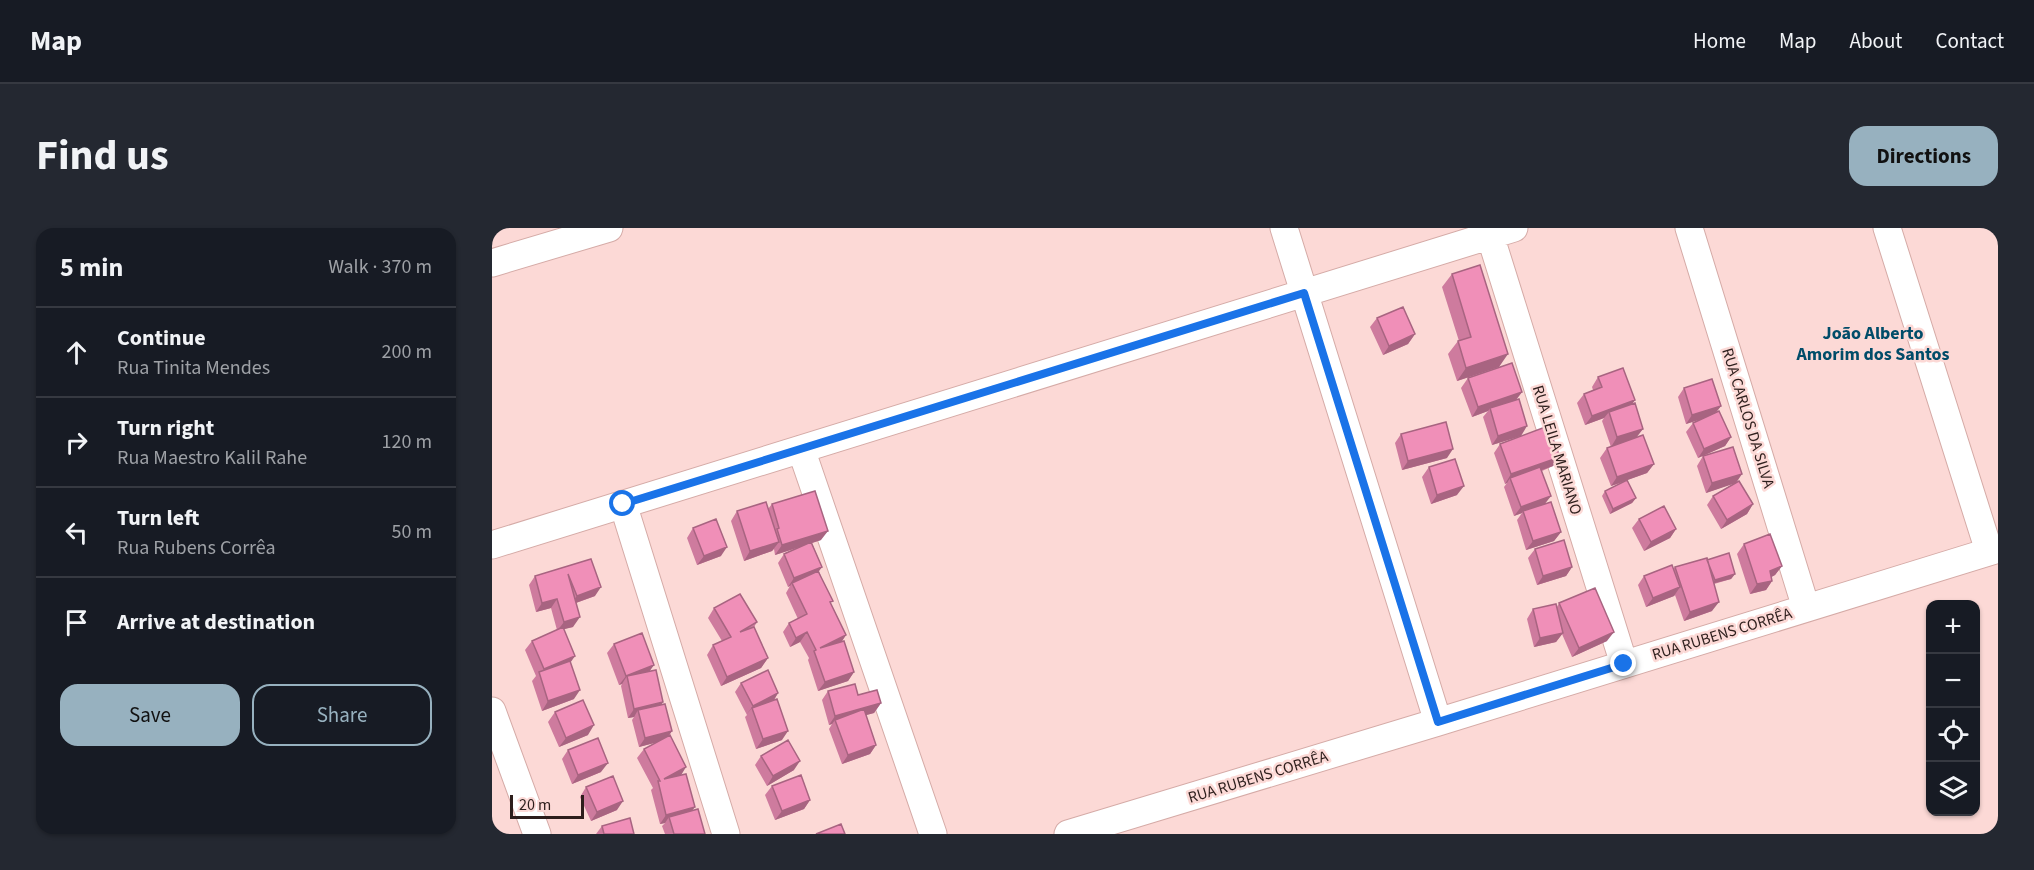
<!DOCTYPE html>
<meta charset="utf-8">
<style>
body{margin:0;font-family:"Source Sans 3",sans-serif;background:#242831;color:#f1f3f6}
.controls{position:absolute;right:18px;bottom:18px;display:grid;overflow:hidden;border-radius:12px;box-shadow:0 2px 4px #0004}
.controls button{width:54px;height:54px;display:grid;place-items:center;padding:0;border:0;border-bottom:2px solid #363941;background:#171b24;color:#f1f3f6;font:30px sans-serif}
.scale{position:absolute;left:18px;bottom:15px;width:74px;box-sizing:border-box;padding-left:6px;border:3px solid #2d1e1c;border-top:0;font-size:16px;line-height:21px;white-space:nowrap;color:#2d1e1c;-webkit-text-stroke:4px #fcd9d6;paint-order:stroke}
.stop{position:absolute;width:18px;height:18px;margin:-14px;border:4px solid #1a73e8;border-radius:50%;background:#fff}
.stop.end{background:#1a73e8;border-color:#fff;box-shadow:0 2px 6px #0008}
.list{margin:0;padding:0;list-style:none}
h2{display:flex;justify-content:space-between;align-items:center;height:78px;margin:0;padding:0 24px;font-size:26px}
h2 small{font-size:20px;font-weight:400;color:#9ea1a6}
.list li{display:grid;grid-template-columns:39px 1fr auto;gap:18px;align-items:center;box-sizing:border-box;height:90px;padding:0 24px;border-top:2px solid #363941}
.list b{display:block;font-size:22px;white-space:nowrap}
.list p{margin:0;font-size:20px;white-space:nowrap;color:#9ea1a6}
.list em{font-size:20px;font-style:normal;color:#9ea1a6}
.actions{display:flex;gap:12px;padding:18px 24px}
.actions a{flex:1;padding:14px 0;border:2px solid #97b1bf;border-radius:18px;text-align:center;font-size:21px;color:#97b1bf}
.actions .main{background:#97b1bf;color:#111}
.icon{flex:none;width:33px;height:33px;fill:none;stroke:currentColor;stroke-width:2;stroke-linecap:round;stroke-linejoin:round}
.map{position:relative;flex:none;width:1506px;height:606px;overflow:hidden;border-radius:18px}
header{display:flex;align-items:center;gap:36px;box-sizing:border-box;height:84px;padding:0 30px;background:#171b24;border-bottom:2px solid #363941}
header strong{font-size:28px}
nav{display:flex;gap:33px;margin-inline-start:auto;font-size:21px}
.intro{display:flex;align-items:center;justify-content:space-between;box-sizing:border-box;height:144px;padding:0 36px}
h1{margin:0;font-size:42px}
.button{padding:15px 27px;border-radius:18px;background:#97b1bf;color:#111;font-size:21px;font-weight:700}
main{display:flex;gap:36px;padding:0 36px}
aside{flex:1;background:#171b24;border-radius:18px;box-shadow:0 2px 4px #0004}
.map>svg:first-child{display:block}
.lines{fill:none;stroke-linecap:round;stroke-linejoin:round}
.street-casing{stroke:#d5aba7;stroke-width:29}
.street{stroke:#fff;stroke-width:27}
.wall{fill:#ce7b9e}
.shaded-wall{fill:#a86481}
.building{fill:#f08fb8;stroke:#a86481;stroke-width:1.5}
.route{stroke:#1a73e8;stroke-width:8}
.labels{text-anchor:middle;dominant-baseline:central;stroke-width:5;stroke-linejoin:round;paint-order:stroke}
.street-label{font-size:16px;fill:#2d1e1c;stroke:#fcd9d6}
.neighbourhood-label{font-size:18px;font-weight:bold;fill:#014c69;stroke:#fcd9d6}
</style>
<header>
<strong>Map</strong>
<nav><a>Home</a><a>Map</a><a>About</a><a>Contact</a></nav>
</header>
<div class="intro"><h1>Find us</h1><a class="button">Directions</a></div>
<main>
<aside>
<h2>5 min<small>Walk · 370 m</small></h2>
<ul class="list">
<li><svg class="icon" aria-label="ahead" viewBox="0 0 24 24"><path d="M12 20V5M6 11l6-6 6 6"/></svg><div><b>Continue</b><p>Rua Tinita Mendes</p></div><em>200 m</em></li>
<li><svg class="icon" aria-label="right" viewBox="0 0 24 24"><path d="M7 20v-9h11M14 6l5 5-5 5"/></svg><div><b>Turn right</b><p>Rua Maestro Kalil Rahe</p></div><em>120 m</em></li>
<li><svg class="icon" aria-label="left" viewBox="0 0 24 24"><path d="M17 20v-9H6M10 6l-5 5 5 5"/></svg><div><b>Turn left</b><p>Rua Rubens Corrêa</p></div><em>50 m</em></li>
<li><svg class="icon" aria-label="arrive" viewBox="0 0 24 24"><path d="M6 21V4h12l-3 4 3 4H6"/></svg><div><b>Arrive at destination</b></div></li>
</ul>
<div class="actions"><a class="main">Save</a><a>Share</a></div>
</aside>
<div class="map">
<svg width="1506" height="606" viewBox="0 0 1506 606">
<rect width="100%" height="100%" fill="#fcd9d6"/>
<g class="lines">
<g class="street-casing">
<path id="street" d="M792,0L946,494
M1197,0L1314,380
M1395,0L1497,323
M998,7L1132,436
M0,35L117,0
M309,221L441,606
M131,276L234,606
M0,317L1022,0
M0,483L45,606
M576,606L946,494L1506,321"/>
</g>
<use href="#street" class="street"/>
</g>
<path class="wall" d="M960,46L1007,139L965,153L956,126L966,113H967L950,59Z
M885,90L923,106L916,116L891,127L878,99Z
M1106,149L1143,172L1140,176L1145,209L1162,236L1155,245L1135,252L1144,270L1140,275L1118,286L1110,268L1113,263L1135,253L1119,258L1108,230L1115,220L1119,219L1110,193L1112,190L1093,197L1085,175L1092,166L1101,162L1100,159Z
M976,150L1030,164L1024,172L1029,208L1000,217L991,189L996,183L980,189L969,160Z
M1192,160L1229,178L1224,184L1239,209L1233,218L1206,230L1194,204L1201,195L1206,192L1194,196L1186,169Z
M909,206L955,230L910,242L903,215Z
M1008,216L1068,229L1061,238L1050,243L1053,276L1069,304L1062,313L1034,322L1025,292L1030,285L1022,288L1012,259L1015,255L1013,256L1002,225Z
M1211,228L1244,254L1261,276L1255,286L1229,301L1215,277L1221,268L1242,255L1214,265L1205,238Z
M937,239L965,267L939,276L930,249Z
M280,276L329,312L320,315L330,339L327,343L339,376L354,407L350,413L362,444L356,453L326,463L316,432L317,430L308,414L298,419L291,404L297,395L306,391L294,365L298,358L296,359L286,335L292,326L311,318L283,327L282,321L280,323L252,333L239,293L245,283L276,281Z
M1147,291L1184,301L1178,310L1152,323L1140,300Z
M201,300L229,328L205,337L195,310Z
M1252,316L1290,338L1283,347L1279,349L1280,353L1274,362L1258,366L1245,326Z
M1043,321L1080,339L1074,348L1045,357L1036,330Z
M99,331L103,368L84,375L81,399L71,401L83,428L78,434L82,471L50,483L40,453L44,448L33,422L40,413L65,402L59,380L44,384L37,357L43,348Z
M1215,332L1243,346L1239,351L1222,356L1220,383L1192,393L1183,367L1182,368L1154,379L1146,357L1152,348L1181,341L1183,339Z
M1067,375L1115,413L1080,429L1070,406L1064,414L1042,419L1035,391L1041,381L1065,379Z
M222,380L265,394L262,399L276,430L269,440L229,458L215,427L221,417L230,413L216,390Z
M122,416L158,443L171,474L169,476L180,503L176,508L200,582L213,606H173L170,598L173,595L168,596L159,562L161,560L145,530L152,521L165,514L147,519L140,492L142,489L136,490L129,458L130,456L127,457L115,425Z
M249,455L286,465L282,472L290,512L264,521L253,489L255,487L243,464Z
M336,463L366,467L389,475L382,485L374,487L384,517L378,526L350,536L337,501L340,496L337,497L330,472Z
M63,484L96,507L67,519L56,494Z
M76,522L109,544L80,556L70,531Z
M269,528L302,542L275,558L263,537Z
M280,558L318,572L312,581L283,592L273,567Z
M94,559L125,582L99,593L88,569Z
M110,598L142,606H104Z"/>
<path class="shaded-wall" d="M923,106L916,116L891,127L897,118Z
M1016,126L1007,139L965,153L974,140Z
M1030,164L1023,173L998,180L996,183L980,189L986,179Z
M1143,172L1136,181L1117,184L1112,190L1093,197L1100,188Z
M1229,178L1222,187L1194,196L1200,187Z
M1035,198L1029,208L1000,217L1006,208Z
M1151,201L1144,210L1119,219L1125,209Z
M1239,209L1233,218L1206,230L1212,221Z
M961,221L955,230L910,242L916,233Z
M1068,229L1061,238L1020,253L1018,250L1015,255L1013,256L1019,246Z
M1162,236L1155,245L1119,258L1125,249Z
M1250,246L1244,255L1214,265L1220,255Z
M972,258L965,267L939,276L945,267Z
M1059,268L1052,277L1031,283L1030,285L1022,288L1029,279Z
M1144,270L1140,275L1118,286L1121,281Z
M1261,276L1255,286L1229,301L1235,292Z
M1184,301L1178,310L1152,323L1159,314Z
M336,303L329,312L283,327L290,317Z
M1069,304L1062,313L1034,322L1041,313Z
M287,314L280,323L252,333L258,323Z
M235,319L229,328L205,337L212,328Z
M1290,338L1283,347L1272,353L1278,343Z
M330,339L323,348L300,355L298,358L296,359L302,350Z
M1080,339L1074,348L1045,357L1051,348Z
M1243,346L1239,351L1219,356L1223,352Z
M1280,353L1274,362L1258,366L1265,356Z
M109,359L103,368L78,377L85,368Z
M1188,359L1182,368L1154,379L1161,370Z
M65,371L59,380L44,384L50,375Z
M1227,374L1220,383L1192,393L1198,384Z
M88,389L81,399L65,403L72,394Z
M315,404L308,414L298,419L304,410Z
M1122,404L1115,413L1080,429L1087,420Z
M1071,405L1064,414L1042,419L1048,410Z
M354,407L348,416L328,420Z
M83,428L76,438L48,447L52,441Z
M276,430L269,440L229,458L235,449Z
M162,437L155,447L135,448L130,456L127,457L134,448Z
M362,444L356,453L326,463L333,454Z
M88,462L82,471L50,483L56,473Z
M286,465L280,475L260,480L254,487L261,478Z
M171,474L165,484L146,482L142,489L136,490L142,481Z
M389,475L382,485L345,495L343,492L340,496L337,497L343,488Z
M102,497L96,507L67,519L74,510Z
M180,503L174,512L147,519L153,510Z
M296,503L290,512L264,521L271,511Z
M384,517L378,526L350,536L356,527Z
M308,533L302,542L275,558L281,548Z
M116,535L109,544L80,556L86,547Z
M194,539L188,549L172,551Z
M318,572L312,581L283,592L290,583Z
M131,573L125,582L99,593L105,584Z
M203,579L196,588L177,589L173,595L168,596L174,587Z"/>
<path class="building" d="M988,37L1016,126L974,140L966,113L979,109L960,46Z
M911,79L923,106L897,118L885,90Z
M1020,135L1030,164L986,179L976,150Z
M1131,140L1143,172L1100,188L1092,166L1110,159L1106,149Z
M1220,151L1229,178L1200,187L1192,160Z
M1027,171L1035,198L1006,208L998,180Z
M1143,175L1151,201L1125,209L1117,184Z
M1227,183L1239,209L1212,221L1201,195Z
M954,194L961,221L916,233L909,206Z
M1056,198L1068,229L1019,246L1008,216Z
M1151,207L1162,236L1125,249L1115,220Z
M1241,219L1250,246L1220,255L1211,228Z
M963,231L972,258L945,267L937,239Z
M1048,239L1059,268L1029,279L1018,250Z
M1135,252L1144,270L1121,281L1113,263Z
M1247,253L1261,276L1235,292L1221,268Z
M323,263L336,303L290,317L285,301L287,300L280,276Z
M274,274L287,314L258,323L245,283Z
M1059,274L1069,304L1041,313L1031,283Z
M1172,278L1184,301L1159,314L1147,291Z
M224,291L235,319L212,328L201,300Z
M1278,306L1290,338L1278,343L1280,353L1265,356L1252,316Z
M1072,312L1080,339L1051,348L1043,321Z
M319,314L330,339L302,350L292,326Z
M1237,325L1243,346L1223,352L1215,332Z
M1215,330L1227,374L1198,384L1183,339Z
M99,331L109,359L85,368L76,346L88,389L72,394L65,371L50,375L43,348Z
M1180,337L1188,359L1161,370L1152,348Z
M326,343L341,373L338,374L354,407L328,420L352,413L362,444L333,454L322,423L324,422L315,404L304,410L297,395L315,386L300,355Z
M1103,360L1122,404L1087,420L1067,375Z
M248,366L265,394L248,404L262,399L276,430L235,449L221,417L239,409L222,380Z
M1064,376L1071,405L1048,410L1041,381Z
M71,399L83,428L52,441L40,413Z
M150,405L162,437L134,448L122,416Z
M78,433L88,462L56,473L47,444Z
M164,442L171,474L142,481L135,448Z
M276,442L286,465L261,478L249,455Z
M363,456L366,467L385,462L389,475L343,488L336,463Z
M285,471L296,503L271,511L260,480Z
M91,472L102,497L74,510L63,484Z
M173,476L180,503L153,510L146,482Z
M372,481L384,517L356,527L343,492Z
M178,507L194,539L172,551L194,546L203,579L174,587L166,553H168L152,521Z
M106,510L116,535L86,547L76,522Z
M296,512L308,533L281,548L269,528Z
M309,547L318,572L290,583L280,558Z
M121,548L131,573L105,584L94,559Z
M206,581L213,606H182L177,589Z
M138,590L142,606H112L110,598Z
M349,596L353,606H324Z"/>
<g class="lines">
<path class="route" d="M131,276L812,65L946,494L1132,436"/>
</g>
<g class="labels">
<g class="street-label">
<text transform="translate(1256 190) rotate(73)">RUA CARLOS DA SILVA</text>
<text transform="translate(1065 222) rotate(73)">RUA LEILA MARIANO</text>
<text transform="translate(1230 406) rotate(-17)">RUA RUBENS CORRÊA</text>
<text transform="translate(766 549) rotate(-17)">RUA RUBENS CORRÊA</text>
</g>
<g class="neighbourhood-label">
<text x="1381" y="105">João Alberto<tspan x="1381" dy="21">Amorim dos Santos</tspan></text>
</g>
</g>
</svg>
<div class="controls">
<button>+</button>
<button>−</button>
<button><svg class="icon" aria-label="locate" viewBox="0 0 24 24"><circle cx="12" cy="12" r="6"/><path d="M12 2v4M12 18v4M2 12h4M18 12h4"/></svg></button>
<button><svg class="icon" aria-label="layers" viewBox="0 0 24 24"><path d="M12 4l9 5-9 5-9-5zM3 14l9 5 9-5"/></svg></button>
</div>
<div class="scale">20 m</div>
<div class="stop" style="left:131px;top:276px"></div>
<div class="stop end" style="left:1132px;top:436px"></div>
</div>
</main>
